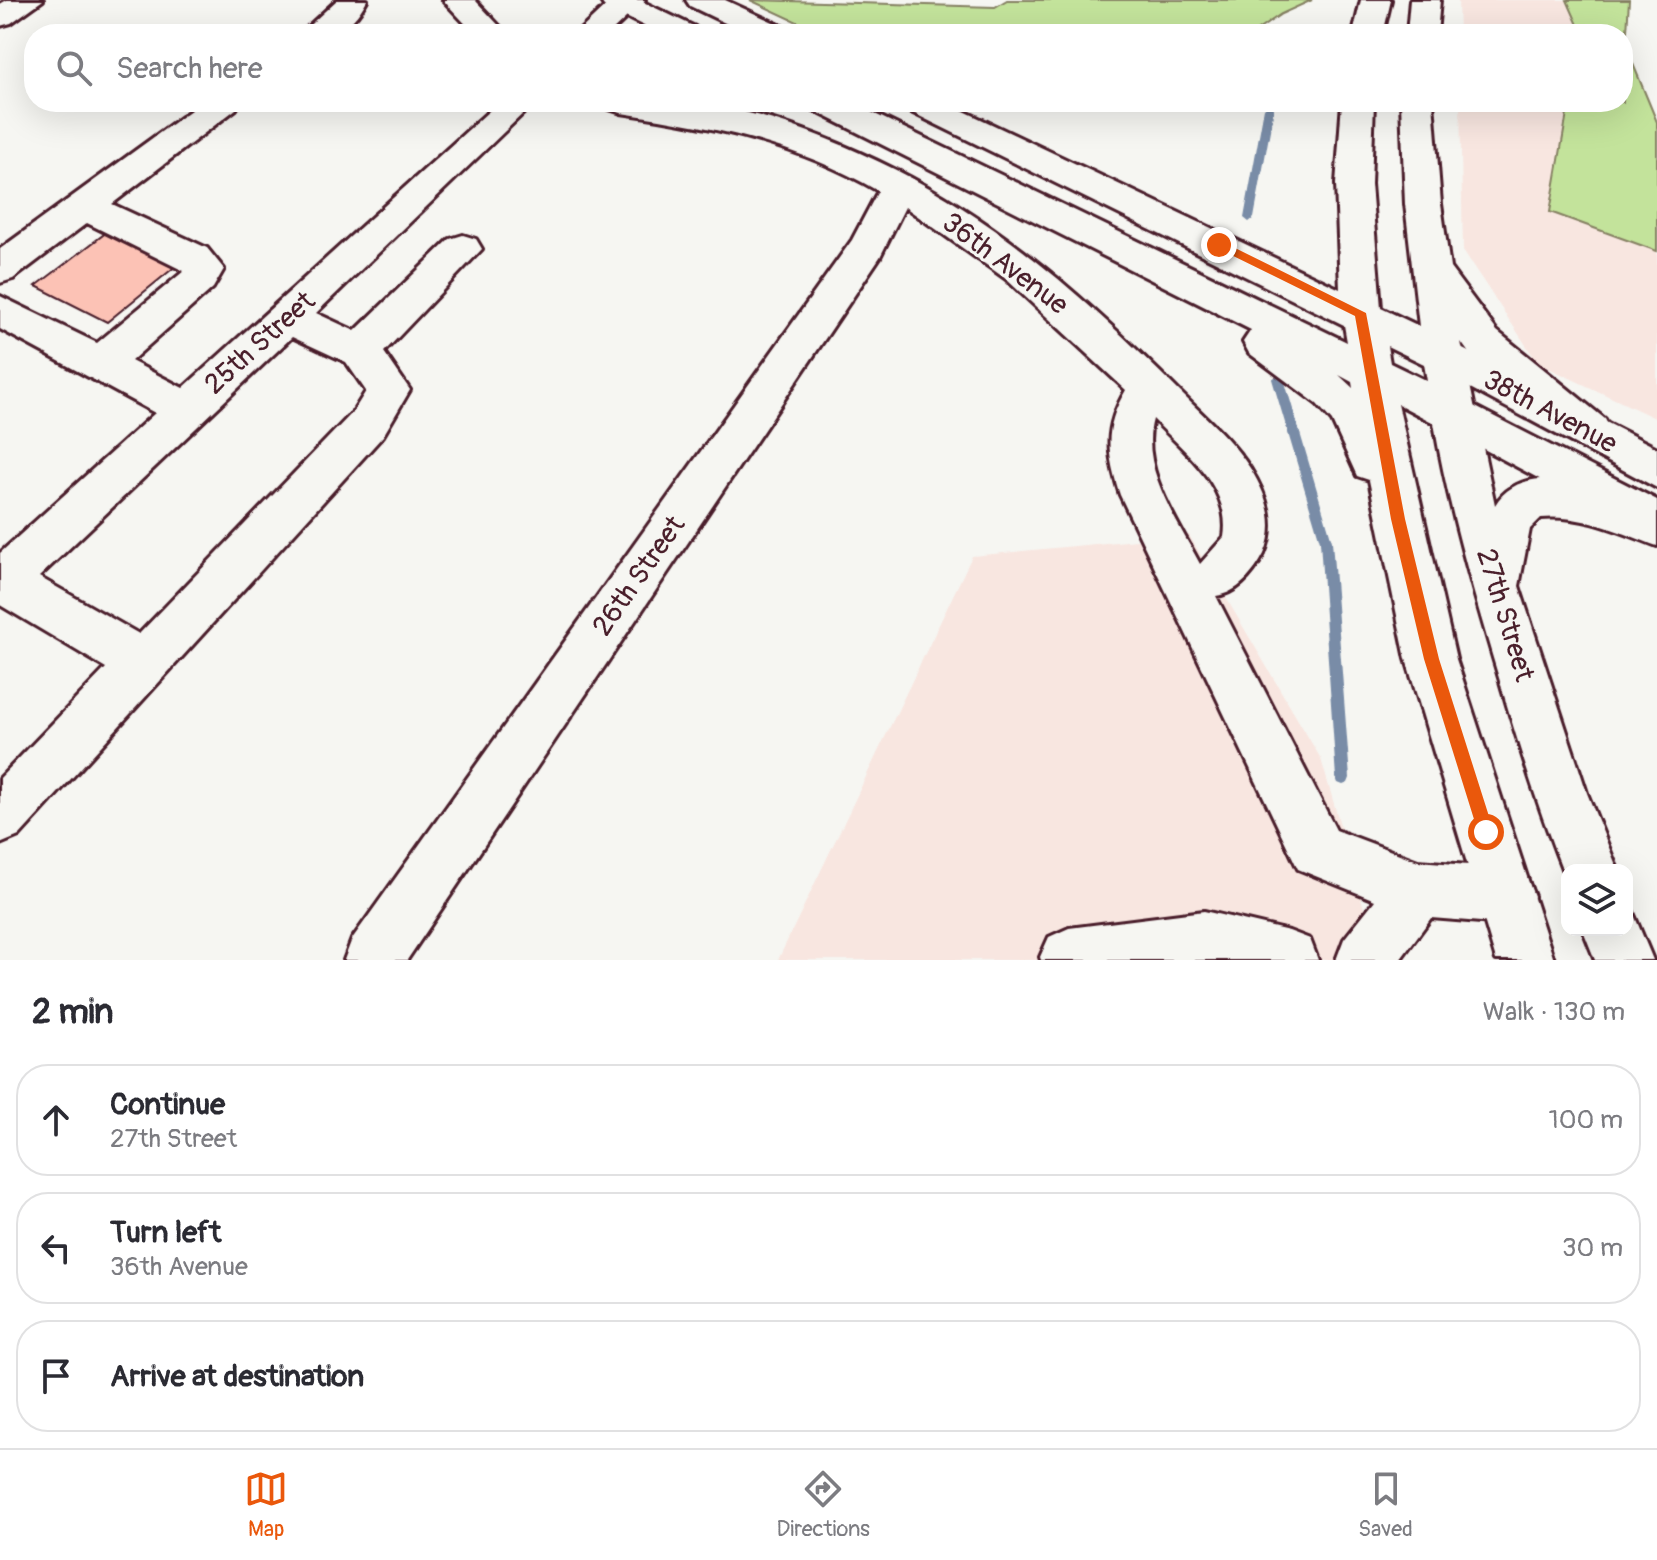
<!DOCTYPE html>
<meta charset="utf-8">
<style>
body{margin:0;font-family:Pangolin,sans-serif;background:#f7f7f7;color:#2b2b33}
.controls{position:absolute;right:24px;bottom:24px;display:grid;overflow:hidden;border-radius:16px;box-shadow:0 8px 32px #0002}
.controls button{width:72px;height:72px;display:grid;place-items:center;padding:0;border:0;border-bottom:2px solid #e1e1e2;background:#fff;color:#2b2b33;font:40px sans-serif}
.stop{position:absolute;width:24px;height:24px;margin:-18px;border:6px solid #ea580c;border-radius:50%;background:#fff}
.stop.end{background:#ea580c;border-color:#fff;box-shadow:0 2px 8px #0008}
.list{margin:0;padding:0;list-style:none}
h2{display:flex;justify-content:space-between;align-items:center;height:104px;margin:0;padding:0 32px;font-size:34px}
h2 small{font-size:26px;font-weight:400;color:#7c7c81}
.list li{display:grid;grid-template-columns:52px 1fr auto;gap:24px;align-items:center;box-sizing:border-box;height:112px;margin:0 16px 16px;padding:0 16px;border:2px solid #e1e1e2;border-radius:32px}
.list b{display:block;font-size:30px;white-space:nowrap}
.list p{margin:0;font-size:26px;white-space:nowrap;color:#7c7c81}
.list em{font-size:26px;font-style:normal;color:#7c7c81}
.icon{flex:none;width:44px;height:44px;fill:none;stroke:currentColor;stroke-width:2;stroke-linecap:round;stroke-linejoin:round}
.map{position:relative;flex:none;width:1657px;height:960px;overflow:hidden}
.search{position:absolute;background:#fff;box-shadow:0 8px 32px #0002;left:24px;right:24px;top:24px;height:88px;display:flex;align-items:center;gap:20px;box-sizing:border-box;padding:0 28px;border-radius:32px;color:#7c7c81;font-size:30px}
.sheet{height:488px;background:#fff}
nav{display:flex;justify-content:space-around;align-items:center;box-sizing:border-box;height:112px;border-top:2px solid #e1e1e2;background:#fff;font-size:22px;color:#7c7c81}
nav a{display:grid;justify-items:center;gap:4px}
nav .on{color:#ea580c}
.map>svg:first-child{display:block}
.built{fill:#f8e6e0}
.green{fill:#c3e39b;stroke:#868163;stroke-width:2}
.lines{fill:none;stroke-linecap:round;stroke-linejoin:round}
.stream{fill:#798ca7;fill-rule:evenodd}
.building{fill:#fcc2b5;stroke:#4a1f2b;stroke-width:2}
.minor-casing{stroke:#4a1f2b;stroke-width:6}
.major-casing{stroke:#4a1f2b;stroke-width:6}
.minor{fill:#f6f6f2;fill-rule:evenodd}
.major{fill:#f6f6f2;fill-rule:evenodd}
.route{fill:#ea580c}
.labels{text-anchor:middle;dominant-baseline:central;stroke-width:6;stroke-linejoin:round;paint-order:stroke}
.street-label{font-size:28px;fill:#4a1f2b;stroke:#f6f6f2}
</style>
<div class="map">
<svg width="1657" height="960" viewBox="0 0 1657 960">
<rect width="100%" height="100%" fill="#f6f6f2"/>
<filter id="ink" filterUnits="userSpaceOnUse"><feTurbulence type="fractalNoise" baseFrequency=".0125" numOctaves="2"/><feDisplacementMap in="SourceGraphic" scale="16" xChannelSelector="R" yChannelSelector="G"/><feConvolveMatrix kernelMatrix="1 2 1 2 8 2 1 2 1" color-interpolation-filters="sRGB"/></filter>
<g filter="url(#ink)">
<path class="built" d="M1458,0H1596L1593,34H1459Z
M1460,102H1587L1657,244V419L1538,363L1463,251Z
M1189,535L1321,759L1379,960H778L972,556Z"/>
<path class="green" d="M750,0L995,7L1007,0H1312L1281,14L1252,34H823Z
M1567,0H1629L1626,47L1657,122V251L1550,212L1569,102H1623V34H1582Z"/>
<g class="lines">
<path class="stream" d="M1269,105L1274,108L1254,218L1249,222L1244,218L1264,108Z
M1278,375L1284,379L1332,541L1350,778L1348,783L1343,785L1338,783L1336,778L1320,541L1272,379Z"/>
</g>
<path class="building" d="M107,232L176,266L107,322L36,286Z"/>
<g class="lines">
<g class="minor-casing">
<path id="minor" d="M7,0H43L11,23L0,26V4Z
M337,0H367C349,33 334,34 300,34Z
M443,0H475L507,34H475Z
M612,0H645L609,34H576Z
M202,102H240L236,109L112,204L207,248L224,269L213,288L131,361L183,388L499,102H535L316,313L355,331L450,239L463,235L476,239L482,249L384,352L410,390L383,436L19,836L0,844V778L106,668L0,605V553L155,413L0,329V296L97,343L184,271L87,223L13,279L0,283V249ZM292,337L346,362L366,391L353,412L139,634L39,577Z
M605,102C632,102 662,99 689,102C760,110 832,138 896,170C1004,224 1096,308 1181,393C1205,417 1232,440 1250,468C1267,495 1277,524 1264,554C1254,573 1238,593 1216,596L1336,830L1418,861L1506,868L1526,876L1534,896L1526,916L1506,924L1431,918L1400,960H1336L1344,939L1375,900L1298,869L1120,495C1107,454 1103,428 1126,390L1006,279L905,207L880,257L407,960H344L352,939L852,240L878,191C798,144 711,126 621,113L609,109ZM1153,419C1184,451 1232,487 1224,537L1200,564C1178,522 1139,468 1153,419Z
M1443,339L1657,448V488L1429,366L1423,355L1429,344Z
M1454,396L1657,500V542L1439,425L1433,413L1439,401Z
M1204,911L1289,931L1310,939L1318,960H1041L1040,957L1049,937L1069,928Z"/>
</g>
<g class="major-casing">
<path id="major" d="M600,0H639L695,27L699,34H660L604,6Z
M686,0H725L784,27L788,34H748L690,6Z
M1361,0H1391L1383,34H1353Z
M1410,0H1440L1437,34H1407Z
M807,102H850L1347,342L1344,325L905,109L901,102H945L1340,289L1336,184L1342,102H1374L1371,184L1381,308L1419,326L1405,204L1401,102H1433L1441,204L1450,268L1497,331L1605,419L1611,431L1605,443L1590,449L1575,443L1469,353L1461,342L1495,505C1526,453 1615,491 1657,506V546C1620,532 1581,514 1541,518L1530,529L1519,586L1587,793L1618,870H1567V881C1540,815 1519,747 1499,678C1474,594 1449,510 1434,423L1398,404L1456,659L1554,960H1496L1406,659L1369,480L1357,476L1332,421L1317,404L1249,353L1243,342L1251,330L811,109ZM1387,346L1424,364L1427,381L1390,363ZM1339,375L1352,382L1353,388Z
M1627,908L1632,910L1653,960H1595L1583,930H1627Z"/>
</g>
<use href="#minor" class="minor"/>
<use href="#major" class="major"/>
</g>
</g>
<path class="route" d="M1215,242H1223L1366,313L1405,519L1439,659L1494,832L1491,837H1480L1478,832L1424,659L1391,519L1355,316L1215,247Z"/>
<g class="labels">
<g class="street-label">
<text transform="translate(1005 264) rotate(37)">36th Avenue</text>
<text transform="translate(260 343) rotate(-42)">25th Street</text>
<text transform="translate(1550 412) rotate(28)">38th Avenue</text>
<text transform="translate(639 576) rotate(-55)">26th Street</text>
<text transform="translate(1505 615) rotate(73)">27th Street</text>
</g>
</g>
</svg>
<div class="controls">
<button><svg class="icon" aria-label="layers" viewBox="0 0 24 24"><path d="M12 4l9 5-9 5-9-5zM3 14l9 5 9-5"/></svg></button>
</div>
<div class="stop" style="left:1486px;top:832px"></div>
<div class="stop end" style="left:1219px;top:245px"></div>
<div class="search"><svg class="icon" aria-label="search" viewBox="0 0 24 24"><circle cx="10" cy="10" r="6"/><path d="M15 15l6 6"/></svg>Search here</div>
</div>
<section class="sheet">
<h2>2 min<small>Walk · 130 m</small></h2>
<ul class="list">
<li><svg class="icon" aria-label="ahead" viewBox="0 0 24 24"><path d="M12 20V5M6 11l6-6 6 6"/></svg><div><b>Continue</b><p>27th Street</p></div><em>100 m</em></li>
<li><svg class="icon" aria-label="left" viewBox="0 0 24 24"><path d="M17 20v-9H6M10 6l-5 5 5 5"/></svg><div><b>Turn left</b><p>36th Avenue</p></div><em>30 m</em></li>
<li><svg class="icon" aria-label="arrive" viewBox="0 0 24 24"><path d="M6 21V4h12l-3 4 3 4H6"/></svg><div><b>Arrive at destination</b></div></li>
</ul>
</section>
<nav>
<a class="on"><svg class="icon" aria-label="map" viewBox="0 0 24 24"><path d="M3 6l6-2 6 2 6-2v14l-6 2-6-2-6 2zM9 4v14M15 6v14"/></svg>Map</a>
<a><svg class="icon" aria-label="directions" viewBox="0 0 24 24"><path d="M12 3l9 9-9 9-9-9zM9 14v-3h6M13 9l2 2-2 2"/></svg>Directions</a>
<a><svg class="icon" aria-label="saved" viewBox="0 0 24 24"><path d="M7 4h10v16l-5-4-5 4z"/></svg>Saved</a>
</nav>
